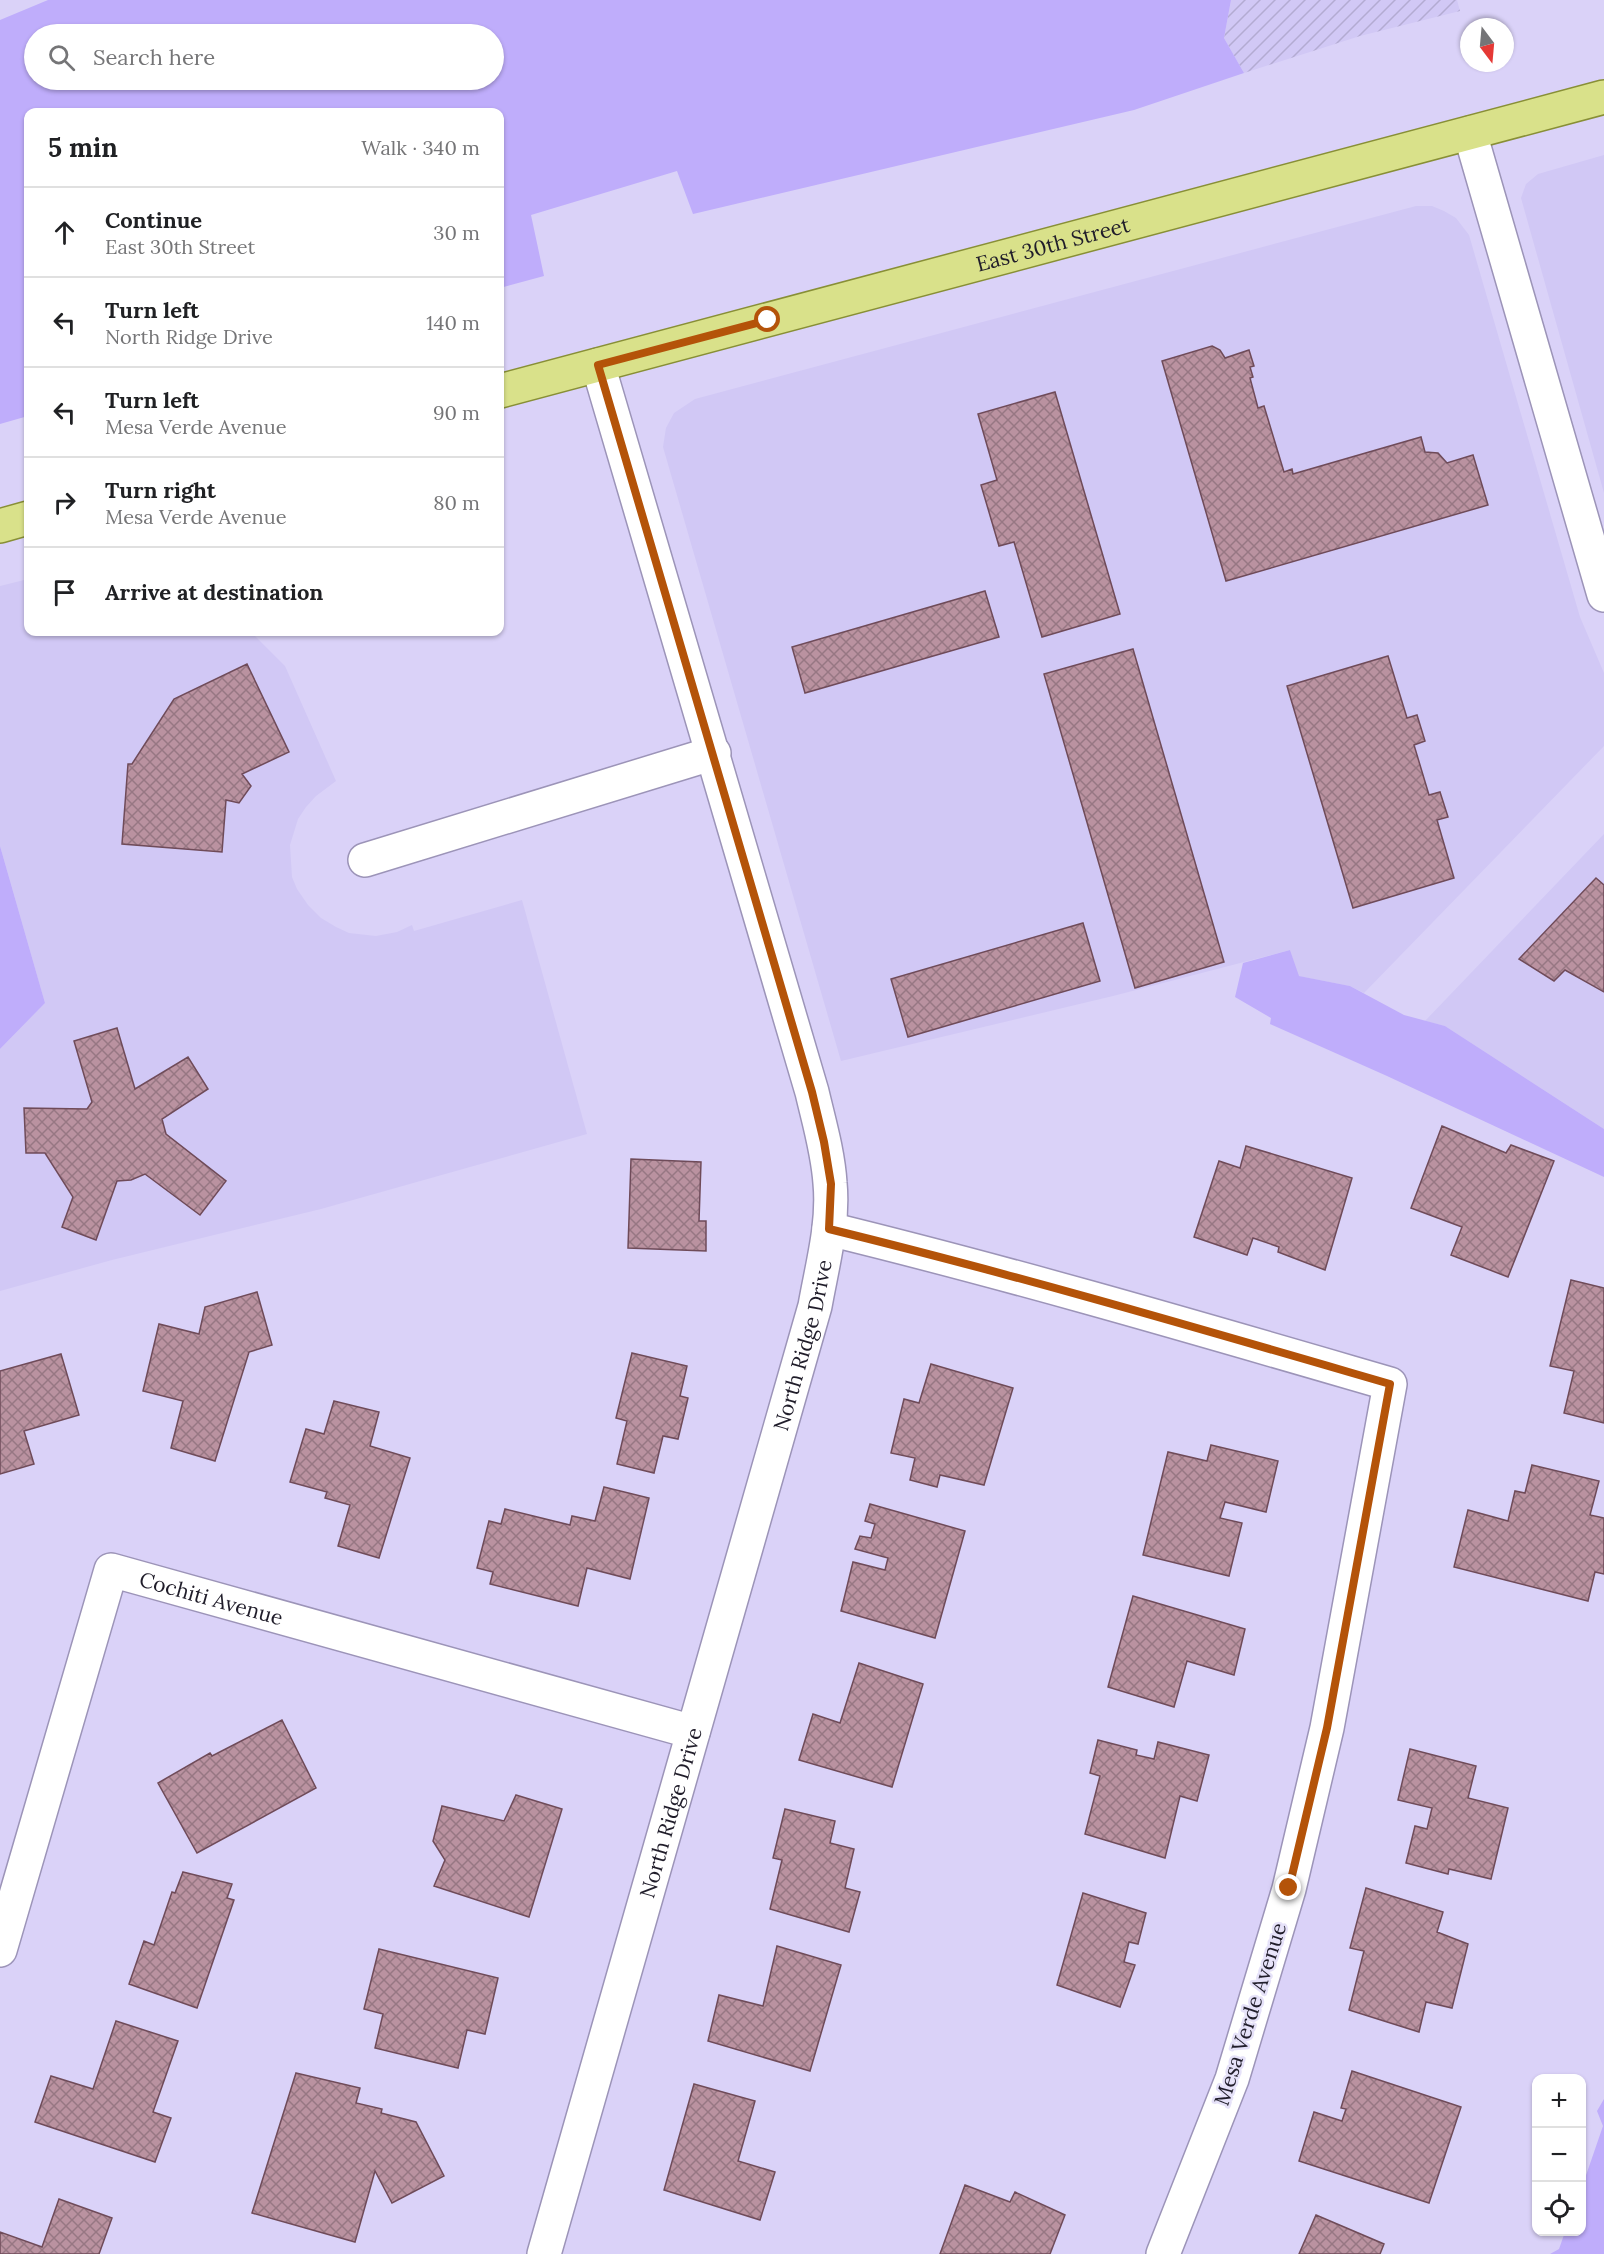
<!DOCTYPE html>
<meta charset="utf-8">
<style>
body{margin:0;font-family:Lora,serif;background:#f2f2f2;color:#202124}
.controls{position:absolute;right:18px;bottom:18px;display:grid;overflow:hidden;border-radius:12px;box-shadow:0 2px 4px #0004}
.controls button{width:54px;height:54px;display:grid;place-items:center;padding:0;border:0;border-bottom:2px solid #e0e0e0;background:#fff;color:#202124;font:30px sans-serif}
.compass{position:absolute;left:1460px;top:18px;width:54px;height:54px;border-radius:50%;background:#fff;box-shadow:0 2px 4px #0004;rotate:164deg}
.stop{position:absolute;width:18px;height:18px;margin:-14px;border:4px solid #b45309;border-radius:50%;background:#fff}
.stop.end{background:#b45309;border-color:#fff;box-shadow:0 2px 6px #0008}
.list{margin:0;padding:0;list-style:none}
h2{display:flex;justify-content:space-between;align-items:center;height:78px;margin:0;padding:0 24px;font-size:26px}
h2 small{font-size:20px;font-weight:400;color:#757577}
.list li{display:grid;grid-template-columns:39px 1fr auto;gap:18px;align-items:center;box-sizing:border-box;height:90px;padding:0 24px;border-top:2px solid #e0e0e0}
.list b{display:block;font-size:22px;white-space:nowrap}
.list p{margin:0;font-size:20px;white-space:nowrap;color:#757577}
.list em{font-size:20px;font-style:normal;color:#757577}
.icon{flex:none;width:33px;height:33px;fill:none;stroke:currentColor;stroke-width:2;stroke-linecap:round;stroke-linejoin:round}
.map{position:relative;flex:none;width:1604px;height:2254px;overflow:hidden}
.search{position:absolute;background:#fff;box-shadow:0 2px 4px #0004;left:24px;top:24px;width:480px;height:66px;display:flex;align-items:center;gap:15px;box-sizing:border-box;padding:0 21px;border-radius:33px;color:#757577;font-size:22px}
.panel{position:absolute;background:#fff;box-shadow:0 2px 4px #0004;left:24px;top:108px;width:480px;height:528px;border-radius:12px}
.map>svg:first-child{display:block}
.built{fill:#d1c8f5}
.industrial{fill:url(#industrial-furrows)}
.green{fill:#bfadfb;fill-rule:evenodd}
.building{fill:url(#building-cross-hatch);stroke:#6f4b59;stroke-width:1.5}
.lines{fill:none;stroke-linecap:round;stroke-linejoin:round}
.minor-casing{stroke:#9c94b8;stroke-width:36}
.major-casing{stroke:#888f36;stroke-width:36}
.minor{stroke:#fff;stroke-width:33}
.major{stroke:#d9e18a;stroke-width:33}
.route{stroke:#b45309;stroke-width:8}
.labels{text-anchor:middle;dominant-baseline:central;stroke-width:5;stroke-linejoin:round;paint-order:stroke}
.street-label{font-size:21px;fill:#201d2a;stroke:#e6e2f9}
</style>
<div class="map">
<svg width="1604" height="2254" viewBox="0 0 1604 2254">
<defs>
<pattern id="industrial-furrows" width="10" height="10" patternUnits="userSpaceOnUse" patternTransform="scale(1.5)"><rect width="10" height="10" fill="#d1c8f5"/><path d="M-1 1l2-2M0 10L10 0M9 11l2-2" fill="none" stroke="#b3abd2"/></pattern>
<pattern id="building-cross-hatch" width="8" height="8" patternUnits="userSpaceOnUse" patternTransform="scale(1.5)"><rect width="8" height="8" fill="#ba92a0"/><path d="M0 0l8 8M0 8l8-8" fill="none" stroke="#977783"/></pattern>
</defs>
<rect width="100%" height="100%" fill="#dad2f8"/>
<path class="built" d="M1604,155V493L1521,198L1526,184L1538,174Z
M1416,206H1432L1444,211L1456,218L1469,235L1580,617L1604,673V746L1364,993L1350,986L1298,976L1290,950L1113,996L841,1061L663,447L666,428L674,413L695,399Z
M28,579V632H251L285,666L336,781L316,796L306,807L298,819L290,845L292,877L297,889L308,905L321,918L336,927L349,933L376,936L397,932L412,925L414,931L522,900L587,1134L321,1209L112,1260L0,1291V1049L45,1003L0,846V586Z
M1604,834V1129L1445,1026L1425,1021Z"/>
<path class="industrial" d="M1231,0H1457L1460,11L1360,36L1244,73L1224,38Z"/>
<path class="green" d="M48,0H1231L1224,38L1244,73L1134,110L693,214L677,171L531,215L544,276L500,288V112H28V416L0,424V20ZM494,34V80H34V34Z
M0,846L45,1003L0,1049Z
M1290,950L1299,976L1350,986L1404,1015L1445,1026L1604,1129V1177L1387,1076L1270,1024L1271,1018L1235,997L1243,963Z
M1604,2099V2254H1550L1559,2249L1565,2232H1582V2187L1603,2126L1597,2111Z"/>
<path class="building" d="M1212,346L1220,350L1225,358L1249,350L1254,366L1250,367L1253,377L1250,378L1258,408L1264,406L1284,472L1292,469L1293,474L1421,437L1425,452L1438,453L1447,463L1473,455L1488,505L1226,581L1162,361Z
M1055,392L1120,614L1042,637L1014,542L999,546L981,485L997,480L978,414Z
M985,591L999,637L805,693L792,647Z
M1133,649L1224,962L1135,988L1044,674Z
M1388,656L1407,718L1417,715L1425,741L1414,745L1429,795L1440,792L1448,817L1437,820L1454,878L1353,908L1287,686Z
M247,664L289,752L242,774L251,786L239,803L226,800L222,852L122,844L128,764H132L174,699Z
M1596,878L1604,885V992L1565,970L1554,981L1519,959Z
M1083,923L1100,981L908,1037L891,979Z
M117,1028L135,1089L188,1057L208,1089L162,1119L166,1134L226,1181L200,1215L145,1174L131,1180L117,1181L96,1240L62,1227L73,1197L45,1153H26L24,1108L87,1109L92,1102L74,1041Z
M1442,1126L1506,1153L1511,1145L1554,1161L1508,1277L1451,1255L1462,1227L1411,1208Z
M1246,1146L1352,1178L1325,1270L1278,1252L1279,1247L1253,1238L1247,1255L1194,1237L1219,1161L1240,1168Z
M631,1159L701,1162L699,1221H706V1251L628,1248Z
M1571,1280L1604,1288V1423L1564,1413L1574,1371L1550,1366Z
M257,1292L272,1345L249,1352L215,1461L171,1448L183,1401L143,1391L159,1324L199,1334L205,1307Z
M632,1353L687,1366L680,1396L688,1398L678,1439L663,1436L654,1473L617,1464L627,1421L616,1418Z
M61,1354L79,1415L24,1431L34,1464L0,1474V1371Z
M931,1364L1013,1388L984,1485L940,1475L937,1487L910,1480L915,1458L891,1453L904,1399L919,1403Z
M334,1401L379,1412L370,1446L410,1458L379,1558L338,1546L350,1505L325,1498L327,1492L290,1482L306,1429L324,1434Z
M1211,1445L1278,1461L1266,1512L1225,1502L1220,1518L1242,1523L1229,1576L1143,1555L1168,1452L1207,1461Z
M1532,1465L1599,1481L1590,1515L1604,1518V1574L1595,1572L1588,1601L1454,1567L1468,1510L1508,1521L1515,1491L1525,1493Z
M604,1487L649,1498L630,1579L587,1568L578,1606L490,1584L493,1572L477,1568L489,1521L501,1524L505,1509L570,1525L572,1516L595,1521Z
M870,1504L965,1531L935,1638L841,1611L853,1562L885,1570L888,1558L855,1549L860,1536L871,1538L875,1524L865,1521Z
M1133,1596L1245,1629L1234,1675L1187,1661L1174,1707L1108,1687Z
M859,1663L923,1684L892,1787L799,1760L813,1714L840,1723Z
M282,1720L316,1788L197,1853L158,1783L210,1753L212,1756Z
M1098,1740L1137,1750L1136,1755L1154,1759L1158,1742L1209,1755L1197,1801L1180,1796L1165,1858L1085,1834L1100,1776L1090,1773Z
M1410,1749L1476,1766L1468,1798L1508,1808L1491,1879L1449,1869L1448,1874L1406,1863L1415,1826L1427,1829L1432,1808L1398,1800Z
M516,1795L562,1809L529,1917L434,1886L445,1860L433,1841L442,1806L504,1821Z
M785,1809L835,1821L830,1843L854,1849L845,1888L860,1892L849,1932L770,1909L782,1860L773,1858Z
M183,1872L232,1884L227,1898L234,1900L197,2008L129,1984L144,1941L154,1945L172,1892L175,1893Z
M1366,1888L1443,1912L1437,1932L1468,1944L1452,2008L1426,2002L1419,2032L1349,2010L1364,1951L1350,1948Z
M1083,1893L1146,1913L1138,1944L1129,1942L1124,1962L1135,1965L1120,2007L1057,1985Z
M777,1946L841,1965L810,2071L708,2041L719,1995L763,2006Z
M379,1949L498,1978L485,2034L467,2030L458,2068L375,2048L383,2014L364,2009Z
M116,2021L178,2041L153,2112L171,2118L155,2162L35,2122L51,2076L93,2089Z
M1352,2071L1461,2107L1429,2203L1299,2161L1314,2112L1342,2121L1346,2109L1341,2108Z
M296,2073L360,2088L356,2103L382,2109L381,2113L416,2122L444,2176L392,2203L375,2171L355,2242L252,2213Z
M694,2084L755,2101L738,2161L775,2172L760,2220L664,2190Z
M965,2185L1010,2202L1015,2192L1065,2215L1050,2254H940Z
M59,2199L112,2218L99,2254H0V2232L42,2247Z
M1316,2215L1384,2244L1380,2254H1299Z"/>
<g class="lines">
<g class="minor-casing">
<g id="minor">
<path d="M1470,133L1604,595"/>
<path d="M365,860L714,753"/>
<path d="M829,1229C1017,1275 1204,1330 1390,1384L1327,1728L1289,1889L1232,2079L1163,2254"/>
<path id="s1" d="M0,1950L111,1570L693,1732"/>
<path id="s2" d="M544,2254L815,1306C822,1266 834,1224 830,1183C828,1152 819,1122 812,1092L598,365"/>
</g>
</g>
<g class="major-casing">
<g id="major">
<path id="s3" d="M500,391L1604,97"/>
<path d="M0,526L28,518"/>
</g>
</g>
<use href="#minor" class="minor"/>
<use href="#major" class="major"/>
</g>
<g class="lines">
<path class="route" d="M768,320L598,365L812,1092L824,1142L831,1184L829,1229C1017,1275 1204,1330 1390,1384L1327,1728L1289,1888"/>
</g>
<g class="labels">
<g class="street-label">
<text stroke="none"><textPath href="#s3" startOffset="572">East 30th Street</textPath></text>
<text stroke="none"><textPath href="#s2" startOffset="945">North Ridge Drive</textPath></text>
<text stroke="none"><textPath href="#s1" startOffset="500">Cochiti Avenue</textPath></text>
<text stroke="none"><textPath href="#s2" startOffset="459">North Ridge Drive</textPath></text>
<text transform="translate(1250 2014) rotate(-72)">Mesa Verde Avenue</text>
</g>
</g>
</svg>
<div class="controls">
<button>+</button>
<button>−</button>
<button><svg class="icon" aria-label="locate" viewBox="0 0 24 24"><circle cx="12" cy="12" r="6"/><path d="M12 2v4M12 18v4M2 12h4M18 12h4"/></svg></button>
</div>
<svg class="compass" viewBox="-18 -18 36 36"><path d="M0-13l5 13h-10z" fill="#e53935"/><path d="M0 13l5-13h-10z" fill="#757577"/></svg>
<div class="stop" style="left:768px;top:320px"></div>
<div class="stop end" style="left:1289px;top:1888px"></div>
<div class="search"><svg class="icon" aria-label="search" viewBox="0 0 24 24"><circle cx="10" cy="10" r="6"/><path d="M15 15l6 6"/></svg>Search here</div>
<section class="panel">
<h2>5 min<small>Walk · 340 m</small></h2>
<ul class="list">
<li><svg class="icon" aria-label="ahead" viewBox="0 0 24 24"><path d="M12 20V5M6 11l6-6 6 6"/></svg><div><b>Continue</b><p>East 30th Street</p></div><em>30 m</em></li>
<li><svg class="icon" aria-label="left" viewBox="0 0 24 24"><path d="M17 20v-9H6M10 6l-5 5 5 5"/></svg><div><b>Turn left</b><p>North Ridge Drive</p></div><em>140 m</em></li>
<li><svg class="icon" aria-label="left" viewBox="0 0 24 24"><path d="M17 20v-9H6M10 6l-5 5 5 5"/></svg><div><b>Turn left</b><p>Mesa Verde Avenue</p></div><em>90 m</em></li>
<li><svg class="icon" aria-label="right" viewBox="0 0 24 24"><path d="M7 20v-9h11M14 6l5 5-5 5"/></svg><div><b>Turn right</b><p>Mesa Verde Avenue</p></div><em>80 m</em></li>
<li><svg class="icon" aria-label="arrive" viewBox="0 0 24 24"><path d="M6 21V4h12l-3 4 3 4H6"/></svg><div><b>Arrive at destination</b></div></li>
</ul>
</section>
</div>
